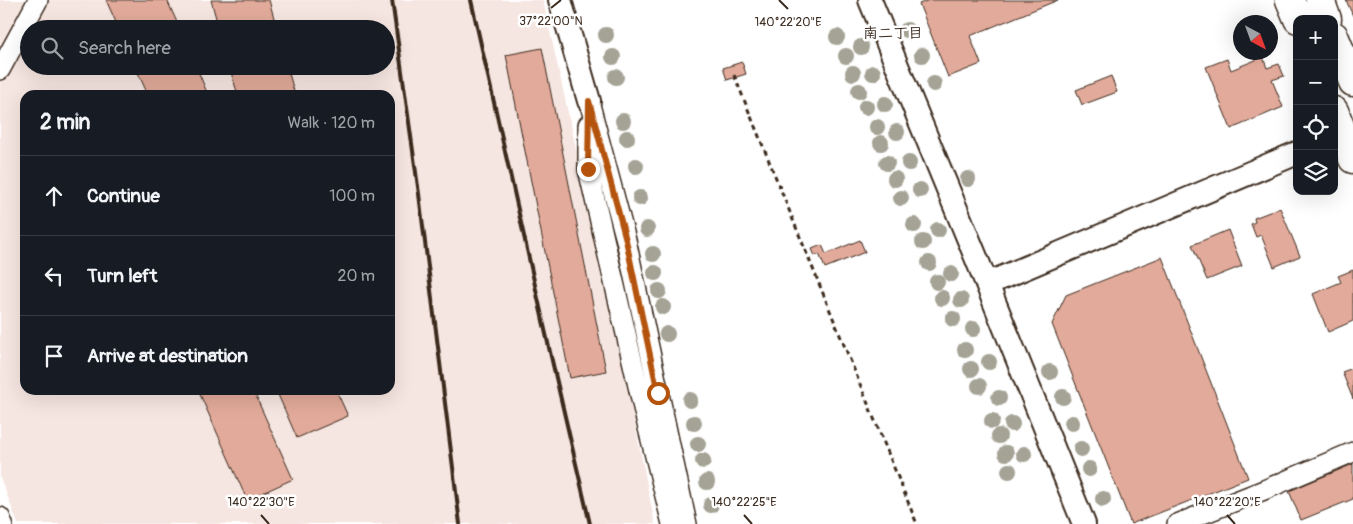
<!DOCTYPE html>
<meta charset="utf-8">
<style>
body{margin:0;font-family:Pangolin,"Klee One",sans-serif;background:#20242c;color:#f1f3f6}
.controls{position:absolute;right:15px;top:15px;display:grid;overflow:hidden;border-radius:10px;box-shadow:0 5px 20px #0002}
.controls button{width:45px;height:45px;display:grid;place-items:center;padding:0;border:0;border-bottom:1px solid #363941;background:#171b24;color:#f1f3f6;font:25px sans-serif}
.compass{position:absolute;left:1233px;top:15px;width:45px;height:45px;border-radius:50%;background:#171b24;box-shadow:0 5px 20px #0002;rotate:139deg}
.stop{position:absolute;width:15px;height:15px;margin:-11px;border:4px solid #b45309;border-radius:50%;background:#fff}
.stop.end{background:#b45309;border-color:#fff;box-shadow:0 1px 5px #0008}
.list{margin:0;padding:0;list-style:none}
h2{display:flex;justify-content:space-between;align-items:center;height:65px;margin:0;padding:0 20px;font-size:21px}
h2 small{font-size:16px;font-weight:400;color:#9ea1a6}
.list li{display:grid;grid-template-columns:32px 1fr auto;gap:15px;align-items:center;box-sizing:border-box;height:80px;padding:0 20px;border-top:1px solid #363941}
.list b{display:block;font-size:19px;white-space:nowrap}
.list em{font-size:16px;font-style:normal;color:#9ea1a6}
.icon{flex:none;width:28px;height:28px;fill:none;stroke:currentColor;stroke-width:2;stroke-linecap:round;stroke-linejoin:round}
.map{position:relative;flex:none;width:1353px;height:524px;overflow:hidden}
.search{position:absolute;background:#171b24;box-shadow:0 5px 20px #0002;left:20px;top:20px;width:375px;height:55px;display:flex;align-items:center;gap:12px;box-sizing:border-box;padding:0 18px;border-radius:28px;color:#9ea1a6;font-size:19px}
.panel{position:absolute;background:#171b24;box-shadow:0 5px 20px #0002;left:20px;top:90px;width:375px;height:305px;border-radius:15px}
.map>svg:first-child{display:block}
.built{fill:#f6e6e1;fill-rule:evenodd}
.building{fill:#e2aa9a;stroke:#3b2a1e}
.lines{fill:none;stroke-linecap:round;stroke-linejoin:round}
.minor-casing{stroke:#3b2a1e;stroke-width:22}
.tertiary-casing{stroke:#3b2a1e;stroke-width:26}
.primary-casing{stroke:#3b2a1e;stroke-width:31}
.path{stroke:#3b2a1e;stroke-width:3;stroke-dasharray:5 4;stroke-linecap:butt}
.minor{stroke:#fff;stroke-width:19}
.tertiary{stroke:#fff;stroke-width:22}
.primary{stroke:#fff;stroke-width:28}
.rail{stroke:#3b2a1e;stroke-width:4}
.tree{fill:#a5a395}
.route{stroke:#b45309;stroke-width:6}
.ticks{fill:none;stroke:#3b2a1e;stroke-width:2}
.labels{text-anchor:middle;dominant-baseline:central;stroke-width:5;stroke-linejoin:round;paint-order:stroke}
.neighbourhood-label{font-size:15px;font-weight:bold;fill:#3b2a1e;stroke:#fff}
.ticks-label{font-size:12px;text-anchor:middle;fill:#3b2a1e;stroke:#fff;stroke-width:5;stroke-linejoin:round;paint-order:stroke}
</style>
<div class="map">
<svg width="1353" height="524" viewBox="0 0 1353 524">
<rect width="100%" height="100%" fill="#fff"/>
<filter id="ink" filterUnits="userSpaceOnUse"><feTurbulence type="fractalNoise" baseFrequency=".02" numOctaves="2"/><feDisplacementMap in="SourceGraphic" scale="10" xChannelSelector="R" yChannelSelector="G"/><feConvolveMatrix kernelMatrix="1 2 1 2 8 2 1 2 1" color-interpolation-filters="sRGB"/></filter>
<g filter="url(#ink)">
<path class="built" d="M0,0H543L609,296L655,524H18L0,477ZM29,29H386V66H29ZM25,95H390V390H25Z"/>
<path class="building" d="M106,0H167L180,29H119Z
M211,0H269L277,29H219Z
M929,0H1058L970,36L981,64L948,77L919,4Z
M1346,0H1353V16Z
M542,48L606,371L570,378L506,55Z
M1263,57L1267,68L1279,64L1284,76L1272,80L1283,107L1231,129L1206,67L1227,59L1231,70Z
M742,62L746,74L727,80L723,68Z
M135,66H196L208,95H148Z
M229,66H287L295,95H238Z
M1111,76L1117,92L1082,105L1076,90Z
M1280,208L1300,256L1274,267L1261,235L1256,237L1251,224L1255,222L1254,218Z
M1228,230L1242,266L1207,280L1192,245Z
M860,240L865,252L825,268L819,254L815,256L812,249L822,245L826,254Z
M1162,257L1248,478L1131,524L1052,324L1066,295Z
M1353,270V321L1328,332L1313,294L1341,282L1338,276Z
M1353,368V399L1342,372Z
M198,390H253L293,479L247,500Z
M276,390H336L348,416L297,438Z
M1353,464V499L1301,520L1289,491Z"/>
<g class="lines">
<g class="minor-casing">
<path id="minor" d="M0,70L38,0
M589,101L626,240L687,524
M588,125V169L644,412L672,524
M0,517L3,524
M1177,524L1264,490L1353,452"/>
</g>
<g class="tertiary-casing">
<path id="tertiary" d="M560,0L589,101
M870,0L987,284L1084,524
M987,284L1297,153"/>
</g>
<g class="primary-casing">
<path id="primary" d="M1290,0L1298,19
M1320,0L1327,19
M1334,36L1353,82
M1334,111L1353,159"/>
</g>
<path class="path" d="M734,75L917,524"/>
<use href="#minor" class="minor"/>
<use href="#tertiary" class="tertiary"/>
<use href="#primary" class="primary"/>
<path class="rail" d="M392,0L419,194L460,524
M471,0L550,352L590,524"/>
</g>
<g class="tree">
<circle cx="907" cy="30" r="8"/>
<circle cx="606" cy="35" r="8"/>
<circle cx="837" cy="37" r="8"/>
<circle cx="861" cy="47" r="8"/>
<circle cx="922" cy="55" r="8"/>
<circle cx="846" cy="56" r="8"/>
<circle cx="613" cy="57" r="8"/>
<circle cx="853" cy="73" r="8"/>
<circle cx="873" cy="73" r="8"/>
<circle cx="616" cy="77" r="8"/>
<circle cx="934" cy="84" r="8"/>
<circle cx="859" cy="91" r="8"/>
<circle cx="885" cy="104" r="8"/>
<circle cx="866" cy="107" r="8"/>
<circle cx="623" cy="121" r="8"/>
<circle cx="877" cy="127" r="8"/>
<circle cx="897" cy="132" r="8"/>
<circle cx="627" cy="138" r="8"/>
<circle cx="881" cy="143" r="8"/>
<circle cx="887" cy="163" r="8"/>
<circle cx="909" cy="163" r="8"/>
<circle cx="636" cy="166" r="8"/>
<circle cx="895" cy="179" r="8"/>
<circle cx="968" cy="179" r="8"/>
<circle cx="920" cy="190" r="8"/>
<circle cx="640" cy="198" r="8"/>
<circle cx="901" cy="198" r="8"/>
<circle cx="914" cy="225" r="8"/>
<circle cx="647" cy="229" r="8"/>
<circle cx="938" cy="230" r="8"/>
<circle cx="923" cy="242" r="8"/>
<circle cx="653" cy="254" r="8"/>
<circle cx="929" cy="263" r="8"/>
<circle cx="655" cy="273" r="8"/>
<circle cx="951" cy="274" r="8"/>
<circle cx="937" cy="282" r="8"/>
<circle cx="659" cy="291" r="8"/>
<circle cx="942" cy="298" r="8"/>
<circle cx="961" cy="300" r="8"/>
<circle cx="663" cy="307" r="8"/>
<circle cx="953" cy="319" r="8"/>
<circle cx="973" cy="329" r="8"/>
<circle cx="667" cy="334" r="8"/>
<circle cx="965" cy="350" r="8"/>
<circle cx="989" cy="362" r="8"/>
<circle cx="971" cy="369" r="8"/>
<circle cx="1050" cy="372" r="8"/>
<circle cx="979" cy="386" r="8"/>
<circle cx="1063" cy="397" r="8"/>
<circle cx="999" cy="398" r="8"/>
<circle cx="690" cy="400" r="8"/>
<circle cx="992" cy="421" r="8"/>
<circle cx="694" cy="423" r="8"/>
<circle cx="1072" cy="423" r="8"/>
<circle cx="1012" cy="424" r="8"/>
<circle cx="999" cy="436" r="8"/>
<circle cx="698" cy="444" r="8"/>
<circle cx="1081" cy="449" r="8"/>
<circle cx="1006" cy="453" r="8"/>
<circle cx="1024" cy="454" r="8"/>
<circle cx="703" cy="461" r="8"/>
<circle cx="1089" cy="469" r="8"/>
<circle cx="1009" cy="471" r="8"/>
<circle cx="707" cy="482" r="8"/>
<circle cx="1103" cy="499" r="8"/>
<circle cx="711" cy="505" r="8"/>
</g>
</g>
<g class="lines" filter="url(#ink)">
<path class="route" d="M588,169L589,101L626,240L658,393"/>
</g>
<path class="ticks" d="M779,0L788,9M551,8L561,0M261,515L269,524M744,515L752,524M1227,515L1235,524"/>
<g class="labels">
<g class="neighbourhood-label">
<text x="893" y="33">南二丁目</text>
</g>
</g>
<g class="ticks-label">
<text x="551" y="25">37°22'00"N</text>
<text x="788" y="26">140°22'20"E</text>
<text x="261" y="506">140°22'30"E</text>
<text x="744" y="506">140°22'25"E</text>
<text x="1227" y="506">140°22'20"E</text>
</g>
</svg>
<div class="controls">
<button>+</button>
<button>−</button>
<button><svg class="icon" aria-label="locate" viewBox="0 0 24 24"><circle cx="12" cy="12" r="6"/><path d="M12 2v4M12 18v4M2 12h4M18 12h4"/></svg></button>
<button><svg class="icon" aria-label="layers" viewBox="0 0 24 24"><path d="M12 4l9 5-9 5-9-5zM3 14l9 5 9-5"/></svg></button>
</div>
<svg class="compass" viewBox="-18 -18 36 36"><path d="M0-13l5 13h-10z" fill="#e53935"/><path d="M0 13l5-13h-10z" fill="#9ea1a6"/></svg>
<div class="stop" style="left:658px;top:393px"></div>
<div class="stop end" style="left:588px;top:169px"></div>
<div class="search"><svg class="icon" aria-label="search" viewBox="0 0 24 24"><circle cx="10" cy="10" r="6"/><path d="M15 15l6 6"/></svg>Search here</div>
<section class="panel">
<h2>2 min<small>Walk · 120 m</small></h2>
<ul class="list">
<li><svg class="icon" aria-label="ahead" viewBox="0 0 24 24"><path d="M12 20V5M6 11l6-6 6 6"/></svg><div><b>Continue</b></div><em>100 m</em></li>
<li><svg class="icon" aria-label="left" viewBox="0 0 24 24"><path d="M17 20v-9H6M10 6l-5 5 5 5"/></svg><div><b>Turn left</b></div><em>20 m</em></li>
<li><svg class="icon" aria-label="arrive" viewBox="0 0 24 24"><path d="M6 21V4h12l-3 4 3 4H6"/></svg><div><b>Arrive at destination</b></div></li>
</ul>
</section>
</div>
